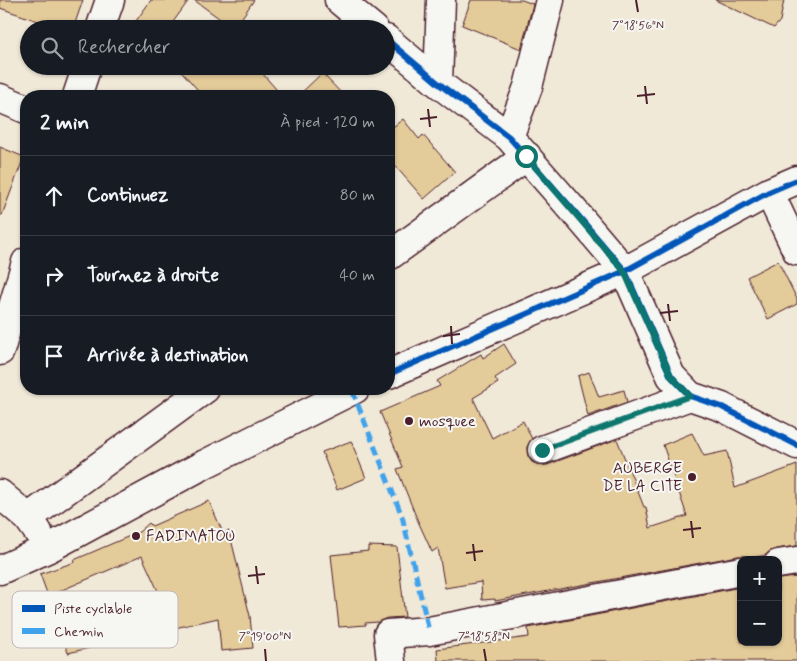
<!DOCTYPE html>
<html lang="fr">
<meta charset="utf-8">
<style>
body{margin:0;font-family:Mynerve,sans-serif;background:#242831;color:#f1f3f6}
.controls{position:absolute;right:15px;bottom:15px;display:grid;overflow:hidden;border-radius:10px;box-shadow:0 1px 4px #0004}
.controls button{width:45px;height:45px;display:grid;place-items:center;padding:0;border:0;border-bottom:1px solid #363941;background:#171b24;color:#f1f3f6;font:25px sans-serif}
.stop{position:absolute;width:15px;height:15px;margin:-11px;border:4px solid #0f766e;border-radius:50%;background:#fff}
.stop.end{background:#0f766e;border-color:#fff;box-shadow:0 1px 5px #0008}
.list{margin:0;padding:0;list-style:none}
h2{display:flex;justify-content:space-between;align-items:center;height:65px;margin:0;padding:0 20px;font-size:21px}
h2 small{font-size:16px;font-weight:400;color:#9ea1a6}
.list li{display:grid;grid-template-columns:32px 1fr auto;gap:15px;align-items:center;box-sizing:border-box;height:80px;padding:0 20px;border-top:1px solid #363941}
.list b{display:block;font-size:19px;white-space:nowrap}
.list em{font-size:16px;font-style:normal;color:#9ea1a6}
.icon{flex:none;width:28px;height:28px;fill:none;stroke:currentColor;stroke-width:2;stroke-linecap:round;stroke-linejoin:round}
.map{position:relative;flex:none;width:797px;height:661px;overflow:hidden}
.search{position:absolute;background:#171b24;box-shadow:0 1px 4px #0004;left:20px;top:20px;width:375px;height:55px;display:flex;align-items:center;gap:12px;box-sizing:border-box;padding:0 18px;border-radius:28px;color:#9ea1a6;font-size:19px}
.panel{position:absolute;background:#171b24;box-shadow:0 1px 4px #0004;left:20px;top:90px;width:375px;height:305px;border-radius:20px}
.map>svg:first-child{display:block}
.building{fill:#e4cb9a;stroke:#4a1f2b}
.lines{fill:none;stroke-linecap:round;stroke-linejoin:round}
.minor-casing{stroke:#4a1f2b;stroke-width:31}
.minor{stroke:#f6f6f2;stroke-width:28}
.quiet{stroke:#40a2eb;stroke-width:5;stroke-dasharray:10 5;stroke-linecap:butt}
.cycleway-casing{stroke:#f6f6f2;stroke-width:9}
.cycleway{stroke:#0057b8;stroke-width:6}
.route{stroke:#0f766e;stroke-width:6}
.ticks{fill:none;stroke:#4a1f2b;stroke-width:2}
.poi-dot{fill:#4a1f2b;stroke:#f6f6f2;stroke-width:2}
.labels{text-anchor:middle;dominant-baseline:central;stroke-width:4;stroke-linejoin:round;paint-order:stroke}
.poi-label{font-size:16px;fill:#4a1f2b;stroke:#f6f6f2;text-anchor:start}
.key{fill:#f6f6f2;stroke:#c2b6b6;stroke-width:1}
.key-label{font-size:14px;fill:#4a1f2b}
.ticks-label{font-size:12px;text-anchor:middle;fill:#4a1f2b;stroke:#f6f6f2;stroke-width:4;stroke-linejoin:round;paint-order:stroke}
</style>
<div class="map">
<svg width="797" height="661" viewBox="0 0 797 661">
<rect width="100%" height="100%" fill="#f1e9d8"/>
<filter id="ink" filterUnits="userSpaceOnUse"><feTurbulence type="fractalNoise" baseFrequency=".02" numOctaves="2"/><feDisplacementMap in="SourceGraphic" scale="10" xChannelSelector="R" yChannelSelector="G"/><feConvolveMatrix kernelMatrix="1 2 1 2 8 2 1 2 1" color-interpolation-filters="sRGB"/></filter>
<g filter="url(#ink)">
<path class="building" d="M0,0H83L73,29H61L0,8Z
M151,0H189L168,29H148L136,21Z
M194,0H254L234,29Z
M471,0H522L533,4L521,49L462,25Z
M715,0H784L780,21L774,28Z
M177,66H256L282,96H203Z
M322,73L344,96H298Z
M403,119L419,139L423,135L455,172L424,199L389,159V130Z
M0,147L24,157L2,215H0Z
M778,261L797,299V304L768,319L747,277Z
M504,344L516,364L495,378L498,383L473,398L492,438L523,421L532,439L527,447L528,456L532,462L540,465H547L617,439L644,507H646L650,528L687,516L663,445L692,433L704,456L727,451L735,488L797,465V546L776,549L769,552L766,555L749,558L746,556H738L495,601V599L482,600L481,582L445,588L438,548L432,552L417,519L397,469L403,467L380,412L440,386L437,381L481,354L483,358Z
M589,372L599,397L624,390L627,402L588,416L578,376Z
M351,441L366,478L337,490L322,452Z
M209,501L223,533L229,531L250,616L253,648L221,651L218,618L68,653L56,619L158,591L142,556L48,596L40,574L75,562L74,560L139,532L149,523L152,526Z
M368,546L397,547L405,617L387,618L378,622L365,623L366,625L339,627L331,555L368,551Z
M797,577V661H438L437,649L529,637L528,628L741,587V642H778V579Z"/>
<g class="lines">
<g class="minor-casing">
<path id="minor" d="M339,0L374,29
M100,29L110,0
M386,39L438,83L509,137L574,211L625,271L671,376L690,396L722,407L797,445
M438,83L441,0
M77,96L87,66
M0,98L26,109
M509,137L528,87L550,0
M769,192L797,251
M389,256L527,156
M0,351L26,262
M389,374L625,271L769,192L797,180
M542,450L690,396
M0,494L28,518L38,532
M28,518L205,389
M778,564L797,561
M0,570L49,548L205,464L355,389
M391,661L388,634L429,631L741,571"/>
</g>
<use href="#minor" class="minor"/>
<path class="quiet" d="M352,390L402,516L429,631"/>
<g class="cycleway-casing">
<path id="cycleway" d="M386,39L438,83L509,137L574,211L625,271L671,376L690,396L722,407L797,445
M389,374L625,271L769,192L797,180"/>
</g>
<use href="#cycleway" class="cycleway"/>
</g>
</g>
<g class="lines" filter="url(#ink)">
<path class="route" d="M526,156L624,271L671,376L690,396L542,450"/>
</g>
<path class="ticks" d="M636,0L638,12M645,86L647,104M637,96L655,94M428,109L430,127M420,119L437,117M668,304L670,321M660,313L678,311M451,326L452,344M443,336L460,334M691,521L693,538M683,530L701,528M473,544L475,561M466,553L483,551M256,566L258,584M248,576L265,574M265,649L266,661M484,649L486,661"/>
<g class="poi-dot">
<circle cx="409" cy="421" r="5"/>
<circle cx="692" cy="477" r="5"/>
<circle cx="136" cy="536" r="5"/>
</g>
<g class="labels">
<g class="poi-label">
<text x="419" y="421">mosquee</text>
<text x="682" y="468" text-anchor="end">AUBERGE<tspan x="682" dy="18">DE LA CITE</tspan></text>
<text x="146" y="536">FADIMATOU</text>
</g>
</g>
<rect x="12" y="591" width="166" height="57" rx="8" class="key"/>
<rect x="22" y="605" width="23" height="7" fill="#0057b8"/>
<rect x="22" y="628" width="23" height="6" fill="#40a2eb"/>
<g class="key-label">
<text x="54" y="613">Piste cyclable</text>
<text x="54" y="636">Chemin</text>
</g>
<g class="ticks-label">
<text x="638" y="29">7°18'56"N</text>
<text x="265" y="640">7°19'00"N</text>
<text x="484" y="640">7°18'58"N</text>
</g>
</svg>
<div class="controls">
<button>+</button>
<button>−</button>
</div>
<div class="stop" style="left:526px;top:156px"></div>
<div class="stop end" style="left:542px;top:450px"></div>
<div class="search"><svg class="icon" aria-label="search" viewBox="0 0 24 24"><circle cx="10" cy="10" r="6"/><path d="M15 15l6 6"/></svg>Rechercher</div>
<section class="panel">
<h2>2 min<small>À pied · 120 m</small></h2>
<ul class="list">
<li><svg class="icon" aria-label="ahead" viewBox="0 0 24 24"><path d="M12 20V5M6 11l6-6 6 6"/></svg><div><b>Continuez</b></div><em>80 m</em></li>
<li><svg class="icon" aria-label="right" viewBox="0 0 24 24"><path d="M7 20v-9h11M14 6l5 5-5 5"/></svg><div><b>Tournez à droite</b></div><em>40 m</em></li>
<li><svg class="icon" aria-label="arrive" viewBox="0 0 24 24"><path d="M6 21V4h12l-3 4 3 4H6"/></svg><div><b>Arrivée à destination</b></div></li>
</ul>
</section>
</div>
